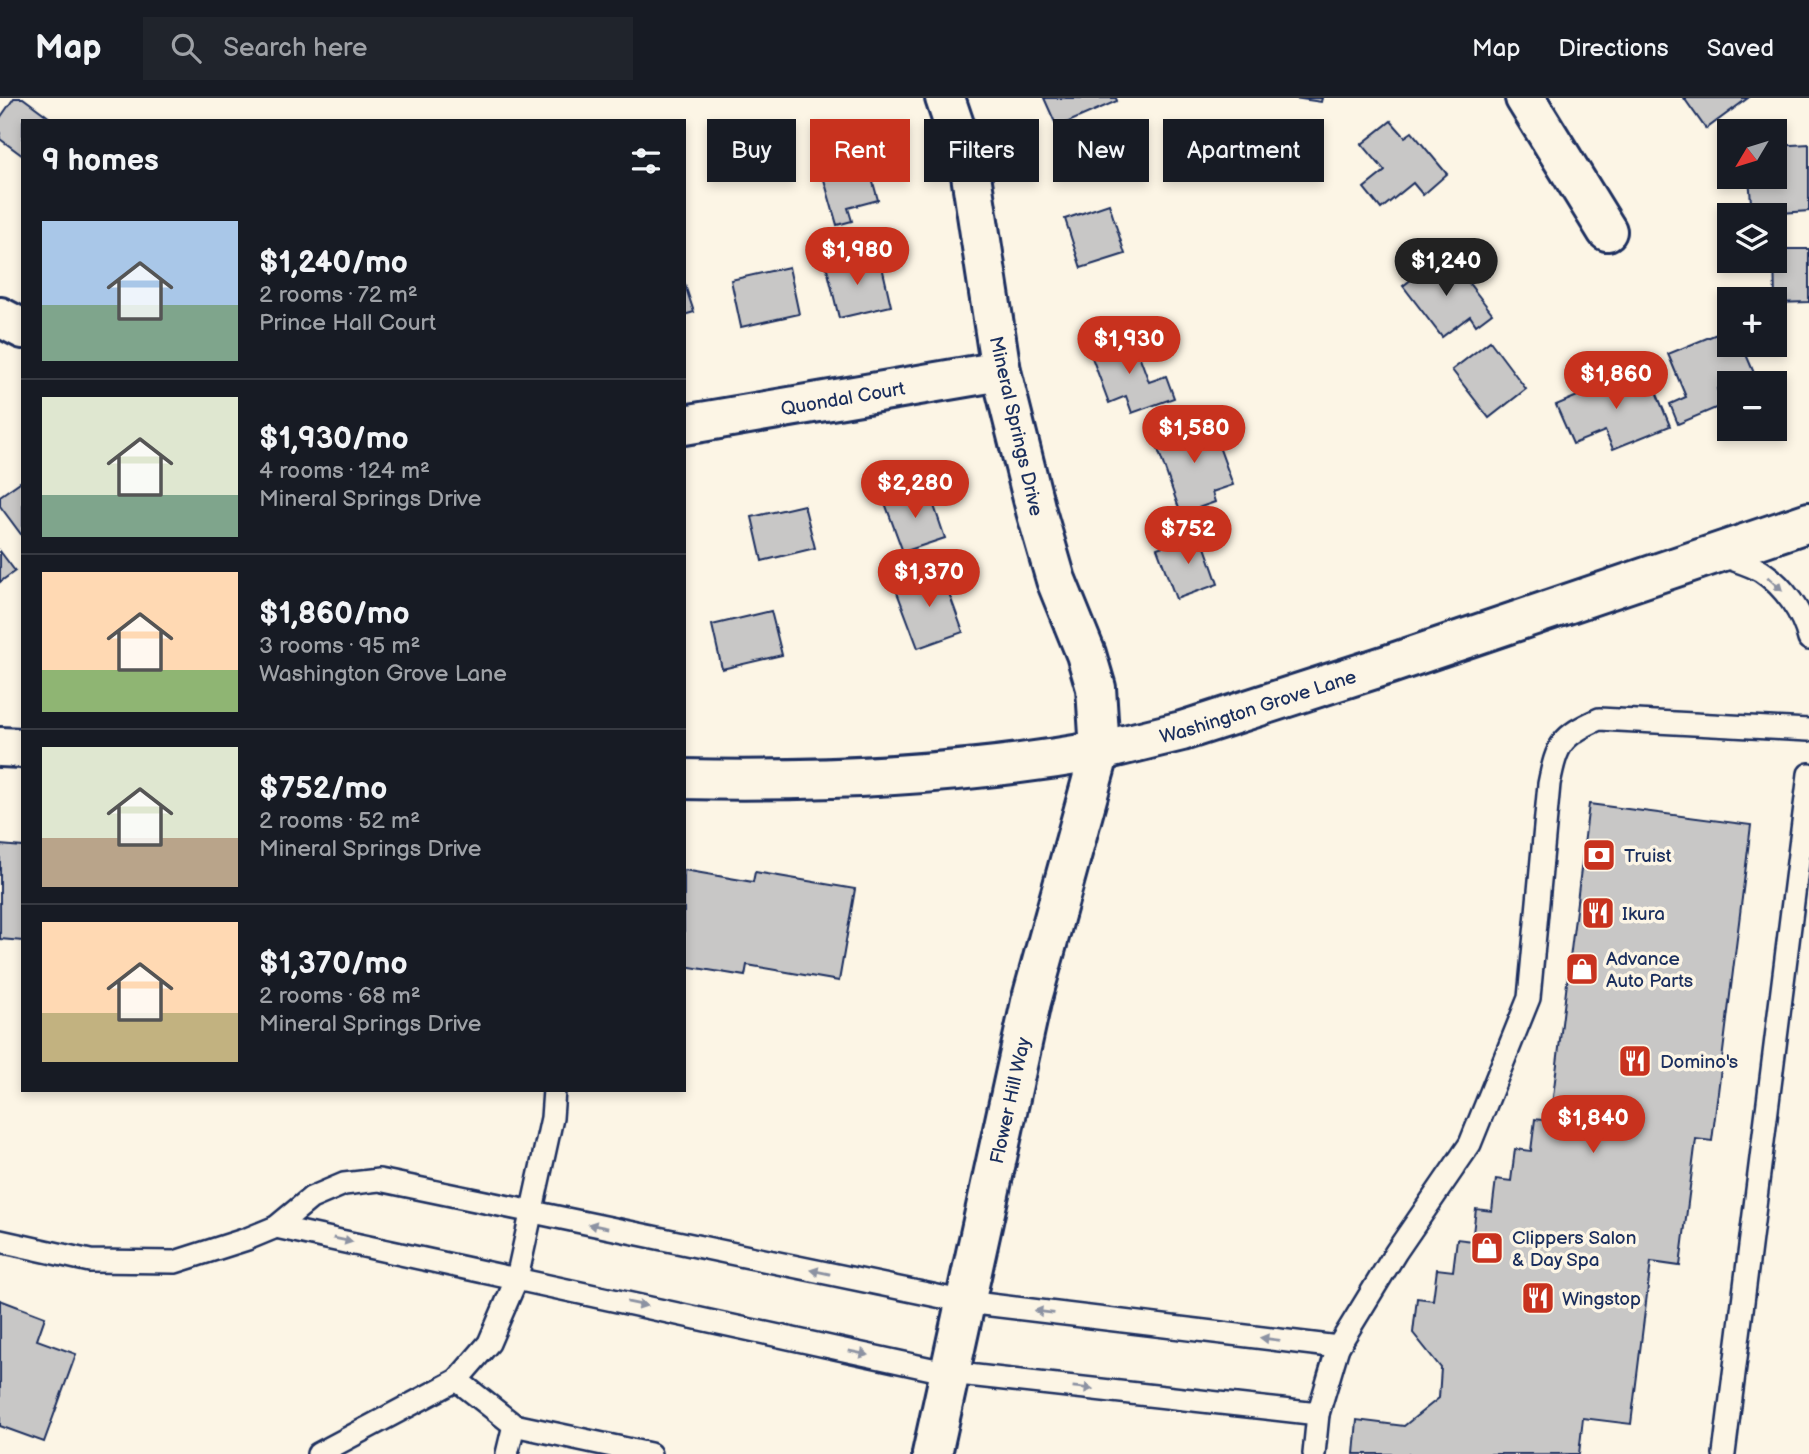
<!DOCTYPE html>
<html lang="en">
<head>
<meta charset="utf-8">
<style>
	body { margin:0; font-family:"Balsamiq Sans",sans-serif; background:#20242c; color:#f1f3f6; height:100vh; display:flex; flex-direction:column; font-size:26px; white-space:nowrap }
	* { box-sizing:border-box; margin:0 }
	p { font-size:23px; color:#9ea1a6 }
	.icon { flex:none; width:38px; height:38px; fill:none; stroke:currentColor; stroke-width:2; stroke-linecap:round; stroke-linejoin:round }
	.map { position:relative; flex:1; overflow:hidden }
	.sheet { position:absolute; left:21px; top:21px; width:665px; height:973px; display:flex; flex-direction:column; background:#171b24; border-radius:0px; box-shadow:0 4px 10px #0003 }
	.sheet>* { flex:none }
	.guide { position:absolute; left:707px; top:21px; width:665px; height:63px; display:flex; gap:14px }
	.needle { width:46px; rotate:232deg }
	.controls { position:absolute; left:1717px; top:21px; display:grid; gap:14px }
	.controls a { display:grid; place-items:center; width:70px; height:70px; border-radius:0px; background:#171b24; box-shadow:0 4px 10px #0003; font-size:35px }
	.price { position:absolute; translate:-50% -60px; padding:0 16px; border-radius:24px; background:#c8321e; color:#fff; font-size:23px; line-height:46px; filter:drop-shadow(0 2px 4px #0008) }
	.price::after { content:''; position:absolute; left:50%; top:42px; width:21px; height:16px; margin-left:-10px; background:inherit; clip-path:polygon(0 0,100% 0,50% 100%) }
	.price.on { background:#222; color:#fff }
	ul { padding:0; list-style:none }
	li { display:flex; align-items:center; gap:21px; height:175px; padding:0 21px }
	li+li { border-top:2px solid #363941 }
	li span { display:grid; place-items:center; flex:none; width:196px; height:140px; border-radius:0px; color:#555 }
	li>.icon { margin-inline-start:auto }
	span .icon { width:84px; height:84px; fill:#fffc; stroke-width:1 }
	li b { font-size:30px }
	h2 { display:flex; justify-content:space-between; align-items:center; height:84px; padding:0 21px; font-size:30px }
	.chip { padding:0 24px; border-radius:0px; background:#171b24; box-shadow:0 4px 10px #0003; font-size:24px; line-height:63px }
	.chip.on { background:#c8321e; color:#fff }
	header { display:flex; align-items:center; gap:42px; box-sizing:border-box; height:98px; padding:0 35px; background:#171b24; border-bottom:2px solid #363941 }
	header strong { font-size:33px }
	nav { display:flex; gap:38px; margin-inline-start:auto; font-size:24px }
	.search { width:490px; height:63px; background:#20242c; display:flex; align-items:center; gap:18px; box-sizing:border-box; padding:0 24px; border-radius:0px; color:#9ea1a6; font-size:26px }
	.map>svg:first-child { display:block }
</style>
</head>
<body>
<header>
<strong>Map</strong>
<div class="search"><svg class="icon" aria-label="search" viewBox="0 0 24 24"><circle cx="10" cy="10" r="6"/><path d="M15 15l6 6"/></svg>Search here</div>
<nav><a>Map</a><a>Directions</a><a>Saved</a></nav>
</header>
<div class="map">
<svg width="1809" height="1356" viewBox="0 0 1809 1356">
	<rect width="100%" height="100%" fill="#fcf5e5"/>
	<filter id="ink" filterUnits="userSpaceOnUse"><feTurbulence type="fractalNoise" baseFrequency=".0143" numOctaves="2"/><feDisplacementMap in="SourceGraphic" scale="14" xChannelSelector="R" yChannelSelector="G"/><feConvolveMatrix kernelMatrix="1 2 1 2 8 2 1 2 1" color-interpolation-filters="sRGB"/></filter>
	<g filter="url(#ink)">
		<g fill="#c8c7c6" stroke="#1b2f5e" stroke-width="2">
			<polygon points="14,0 23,0 54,23 23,23 23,58 0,41 0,20"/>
			<polygon points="1044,0 1116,0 1117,3 1057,29"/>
			<polygon points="1294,0 1322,0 1321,4"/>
			<polygon points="1684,0 1748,0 1706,31"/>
			<polygon points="1391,23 1405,39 1412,34 1447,76 1423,97 1413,85 1381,111 1364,90 1385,73 1362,46"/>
			<polygon points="860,38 878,102 848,110 852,123 837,127 815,50"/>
			<polygon points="1809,46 1809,113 1752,117 1749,79 1774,79 1774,48"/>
			<polygon points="1109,106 1125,156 1081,170 1065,121"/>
			<polygon points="1774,151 1809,151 1809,204 1775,205"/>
			<polygon points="847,157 850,171 881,164 891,208 839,220 825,162"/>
			<polygon points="1440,159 1458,184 1464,179 1492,215 1476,227 1470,218 1442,239 1403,188"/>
			<polygon points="789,169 799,216 741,229 731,182"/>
			<polygon points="684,184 694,214 684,217"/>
			<polygon points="1729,231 1729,247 1742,247 1754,275 1717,291 1723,307 1678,326 1670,306 1686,299 1668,256"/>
			<polygon points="1132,238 1149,284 1166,278 1174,300 1132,315 1126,298 1109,305 1090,254"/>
			<polygon points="1490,243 1526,291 1489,320 1452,272"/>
			<polygon points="1646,269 1670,328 1613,351 1605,333 1573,346 1556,307"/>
			<polygon points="1209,321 1233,387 1212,394 1215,404 1181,416 1154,340"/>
			<polygon points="23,382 23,439 0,408 0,398"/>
			<polygon points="928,390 945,440 903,454 885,405"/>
			<polygon points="804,407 815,450 762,463 752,419"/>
			<polygon points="1200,435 1218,486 1176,501 1157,450"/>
			<polygon points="0,453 15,473 0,484"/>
			<polygon points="941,473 963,534 918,550 895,489"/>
			<polygon points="771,513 782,557 722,571 712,527"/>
			<polygon points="1589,706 1751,727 1712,1043 1696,1041 1680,1168 1651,1164 1631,1326 1583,1320 1579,1356 1354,1356 1357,1322 1404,1328 1439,1300 1441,1270 1413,1235 1417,1200 1433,1202 1437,1171 1453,1173 1457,1141 1472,1143 1476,1111 1492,1113 1496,1081 1511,1083 1515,1051 1531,1053 1535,1021 1550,1023"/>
			<polygon points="0,747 23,749 23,843 0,841"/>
			<polygon points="684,772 753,784 755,774 855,791 839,883 747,867 745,878 684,868"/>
			<polygon points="0,1202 45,1219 37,1242 76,1256 44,1344 0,1328"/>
		</g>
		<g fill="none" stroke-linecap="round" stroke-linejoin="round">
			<defs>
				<g id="service">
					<path d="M1719 456C1732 462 1749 466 1761 473 1784 488 1803 515 1809 541"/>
					<polyline points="276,1129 950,1275 1318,1316"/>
					<polyline points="0,1143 90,1163 175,1164 247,1141 276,1129 311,1100 344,1086 379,1082 966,1204 1338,1249"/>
					<polyline points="457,1282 514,1327"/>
					<polyline points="318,1356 457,1282 489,1245 517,1180 552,1020 554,992"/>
					<polyline points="507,1356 514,1327 650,1356"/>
					<path d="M1314 1356 1318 1316 1338 1249 1396 1154 1470 1046 1529 900 1549 686C1557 646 1561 638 1599 621L1809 632"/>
					<polyline points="1724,1356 1809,676"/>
				</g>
				<g id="minor">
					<polyline points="1525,0 1607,133"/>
					<polyline points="0,219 23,231"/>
					<path id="s1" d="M684 327 1001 273"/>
					<polyline points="0,649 23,650"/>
					<path d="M684 681C823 684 963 677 1100 653L1096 590 1086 556 1056 482 1036 413 1001 273 971 77 945 0"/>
				</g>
				<g id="tertiary">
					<path id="s2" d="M932 1356 1031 904 1100 653 1182 633 1390 566 1809 424"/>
				</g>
			</defs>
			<use href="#service" stroke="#1b2f5e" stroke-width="26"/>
			<use href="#minor" stroke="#1b2f5e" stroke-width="44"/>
			<use href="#tertiary" stroke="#1b2f5e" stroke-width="44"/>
			<use href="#service" stroke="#fcf5e5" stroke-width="21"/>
			<use href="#minor" stroke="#fcf5e5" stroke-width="38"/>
			<use href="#tertiary" stroke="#fcf5e5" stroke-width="38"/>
		</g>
		<defs><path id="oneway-solid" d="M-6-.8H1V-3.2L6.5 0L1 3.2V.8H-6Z" transform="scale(1.75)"/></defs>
		<g fill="#8c92a2">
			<use href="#oneway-solid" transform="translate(1775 486) rotate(43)"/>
			<use href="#oneway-solid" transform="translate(598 1128) rotate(-168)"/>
			<use href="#oneway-solid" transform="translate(343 1142) rotate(12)"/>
			<use href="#oneway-solid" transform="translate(820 1174) rotate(-168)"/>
			<use href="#oneway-solid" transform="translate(637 1206) rotate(12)"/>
			<use href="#oneway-solid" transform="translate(1044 1214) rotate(-173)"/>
			<use href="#oneway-solid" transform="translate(1270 1241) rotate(-173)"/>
			<use href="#oneway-solid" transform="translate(859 1255) rotate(12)"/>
			<use href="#oneway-solid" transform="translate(1083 1290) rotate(6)"/>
		</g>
	</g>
	<defs>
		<symbol id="bank-square" viewBox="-11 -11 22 22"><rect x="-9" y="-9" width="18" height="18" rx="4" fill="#c8321e" stroke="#fcf5e5"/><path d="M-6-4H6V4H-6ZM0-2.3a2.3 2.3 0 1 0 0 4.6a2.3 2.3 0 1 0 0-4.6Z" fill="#fff"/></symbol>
		<symbol id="restaurant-square" viewBox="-11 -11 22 22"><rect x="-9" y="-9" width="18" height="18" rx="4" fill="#c8321e" stroke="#fcf5e5"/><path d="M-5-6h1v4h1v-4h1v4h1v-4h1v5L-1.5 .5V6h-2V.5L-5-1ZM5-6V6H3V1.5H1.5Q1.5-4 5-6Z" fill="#fff"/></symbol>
		<symbol id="shop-square" viewBox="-11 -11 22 22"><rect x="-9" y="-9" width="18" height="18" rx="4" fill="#c8321e" stroke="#fcf5e5"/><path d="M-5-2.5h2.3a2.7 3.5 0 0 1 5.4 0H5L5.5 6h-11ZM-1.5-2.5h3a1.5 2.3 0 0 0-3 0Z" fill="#fff"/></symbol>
	</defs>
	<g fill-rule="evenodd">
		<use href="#bank-square" x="1580" y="738" width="38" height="38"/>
		<use href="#restaurant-square" x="1579" y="796" width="38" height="38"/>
		<use href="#shop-square" x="1563" y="852" width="38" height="38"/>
		<use href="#restaurant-square" x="1616" y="944" width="38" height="38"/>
		<use href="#shop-square" x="1468" y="1131" width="38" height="38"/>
		<use href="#restaurant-square" x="1519" y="1181" width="38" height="38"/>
	</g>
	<g text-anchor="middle" stroke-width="7" stroke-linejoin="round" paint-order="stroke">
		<g font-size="19" fill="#1b2f5e" stroke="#fcf5e5">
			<text dy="7" stroke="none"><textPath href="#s1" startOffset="161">Quondal Court</textPath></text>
			<text transform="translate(1017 328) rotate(77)" y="7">Mineral Springs Drive</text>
			<text dy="7" stroke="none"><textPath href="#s2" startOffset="887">Washington Grove Lane</textPath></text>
			<text dy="7" stroke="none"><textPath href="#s2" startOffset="362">Flower Hill Way</textPath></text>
		</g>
		<g font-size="19" fill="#1b2f5e" stroke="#fcf5e5" text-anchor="start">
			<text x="1624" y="764">Truist</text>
			<text x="1622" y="822">Ikura</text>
			<text x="1606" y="867">Advance<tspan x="1606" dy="22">Auto Parts</tspan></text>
			<text x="1660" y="970">Domino's</text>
			<text x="1512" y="1146">Clippers Salon<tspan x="1512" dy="22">&amp; Day Spa</tspan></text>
			<text x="1562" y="1207">Wingstop</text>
		</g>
	</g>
</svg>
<div class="controls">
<a><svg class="needle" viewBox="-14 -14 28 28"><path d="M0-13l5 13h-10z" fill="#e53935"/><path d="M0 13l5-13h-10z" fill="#9ea1a6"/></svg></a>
<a><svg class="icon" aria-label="layers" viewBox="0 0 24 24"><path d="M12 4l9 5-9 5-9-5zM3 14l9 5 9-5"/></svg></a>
<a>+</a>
<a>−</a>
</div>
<b class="price" style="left:857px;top:189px">$1,980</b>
<b class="price on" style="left:1446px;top:200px">$1,240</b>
<b class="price" style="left:1129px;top:278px">$1,930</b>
<b class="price" style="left:1616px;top:313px">$1,860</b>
<b class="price" style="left:1194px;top:367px">$1,580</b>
<b class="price" style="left:915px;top:422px">$2,280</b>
<b class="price" style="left:1188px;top:468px">$752</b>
<b class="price" style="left:929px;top:511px">$1,370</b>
<b class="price" style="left:1593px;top:1057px">$1,840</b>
<div class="guide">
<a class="chip">Buy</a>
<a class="chip on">Rent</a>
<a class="chip">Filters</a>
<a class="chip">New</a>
<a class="chip">Apartment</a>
</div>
<section class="sheet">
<h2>9 homes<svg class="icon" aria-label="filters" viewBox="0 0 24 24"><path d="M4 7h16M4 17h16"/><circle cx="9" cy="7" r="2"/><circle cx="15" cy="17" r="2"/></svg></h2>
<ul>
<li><span style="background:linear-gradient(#a9c7e8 60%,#7fa58c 0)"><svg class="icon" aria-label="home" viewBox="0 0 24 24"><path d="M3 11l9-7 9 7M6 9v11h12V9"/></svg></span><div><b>$1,240/mo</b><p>2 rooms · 72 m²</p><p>Prince Hall Court</p></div></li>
<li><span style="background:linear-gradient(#dfe7d0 70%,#7fa58c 0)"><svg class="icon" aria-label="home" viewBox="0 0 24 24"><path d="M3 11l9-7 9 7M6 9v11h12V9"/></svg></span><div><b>$1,930/mo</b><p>4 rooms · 124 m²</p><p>Mineral Springs Drive</p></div></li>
<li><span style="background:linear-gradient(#ffd9b3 70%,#8fb573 0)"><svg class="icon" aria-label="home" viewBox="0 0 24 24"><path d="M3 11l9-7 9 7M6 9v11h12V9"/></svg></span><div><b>$1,860/mo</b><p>3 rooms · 95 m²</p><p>Washington Grove Lane</p></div></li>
<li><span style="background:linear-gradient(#dfe7d0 65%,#b9a48a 0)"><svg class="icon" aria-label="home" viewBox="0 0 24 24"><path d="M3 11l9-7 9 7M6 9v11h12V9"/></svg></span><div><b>$752/mo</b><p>2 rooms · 52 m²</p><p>Mineral Springs Drive</p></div></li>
<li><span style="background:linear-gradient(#ffd9b3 65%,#c2b280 0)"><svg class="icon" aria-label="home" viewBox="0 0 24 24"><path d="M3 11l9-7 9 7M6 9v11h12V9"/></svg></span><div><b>$1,370/mo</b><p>2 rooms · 68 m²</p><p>Mineral Springs Drive</p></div></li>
</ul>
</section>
</div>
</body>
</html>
